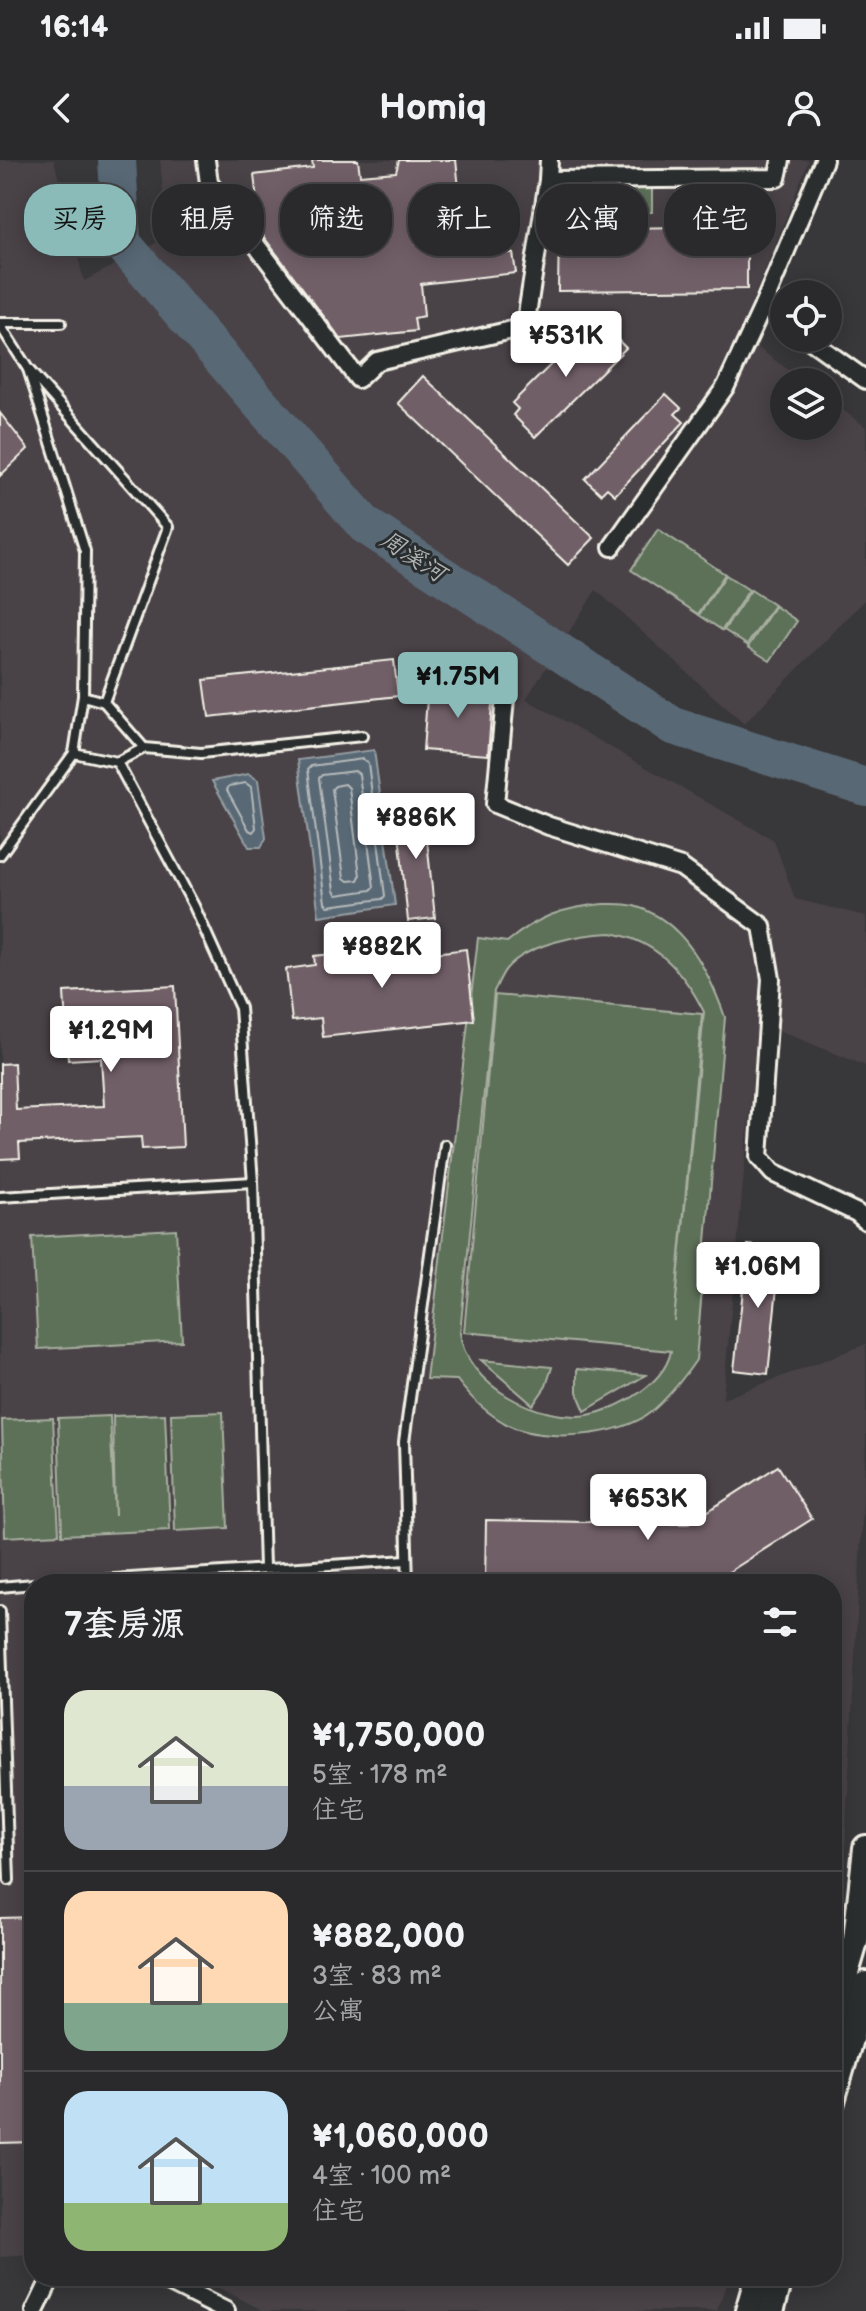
<!DOCTYPE html>
<html lang="zh">
<head>
<meta charset="utf-8">
<style>
	body { margin:0; font-family:"Balsamiq Sans","LXGW WenKai TC",sans-serif; background:#323133; color:#f1f3f6; height:100vh; display:flex; flex-direction:column; font-size:30px; white-space:nowrap }
	* { box-sizing:border-box; margin:0 }
	p { font-size:26px; color:#a5a6a9 }
	.icon { flex:none; width:44px; height:44px; fill:none; stroke:currentColor; stroke-width:2; stroke-linecap:round; stroke-linejoin:round }
	.map { position:relative; flex:1; overflow:hidden }
	.details { position:absolute; left:24px; top:1414px; width:818px; height:712px; display:flex; flex-direction:column; background:#2a292b; border-radius:32px; box-shadow:0 4px 20px #0003,0 0 0 2px #464547 }
	.details>* { flex:none }
	.top-card { position:absolute; left:24px; top:24px; width:818px; height:72px; display:flex; gap:16px }
	.buttons { position:absolute; left:770px; top:120px; display:grid; gap:16px }
	.buttons a { display:grid; place-items:center; width:72px; height:72px; border-radius:50%; background:#2a292b; box-shadow:0 4px 20px #0003,0 0 0 2px #464547; font-size:40px }
	.price { position:absolute; translate:-50% -68px; padding:0 18px; border-radius:8px; background:#fff; color:#222; font-size:26px; line-height:52px; filter:drop-shadow(0 2px 4px #0008) }
	.price::after { content:''; position:absolute; left:50%; top:48px; width:24px; height:18px; margin-left:-12px; background:inherit; clip-path:polygon(0 0,100% 0,50% 100%) }
	.price.active { background:#8bbbb9; color:#111 }
	ul { padding:0; list-style:none }
	li { display:flex; align-items:center; gap:24px; height:200px; padding:0 40px }
	li+li { border-top:2px solid #464547 }
	li span { display:grid; place-items:center; flex:none; width:224px; height:160px; border-radius:24px; color:#555 }
	li>.icon { margin-inline-start:auto }
	span .icon { width:96px; height:96px; fill:#fffc; stroke-width:1 }
	li b { font-size:34px }
	h2 { display:flex; justify-content:space-between; align-items:center; height:96px; padding:0 40px; font-size:34px }
	.chip { padding:0 28px; border-radius:32px; background:#2a292b; box-shadow:0 4px 20px #0003,0 0 0 2px #464547; font-size:28px; line-height:72px }
	.chip.active { background:#8bbbb9; color:#111 }
	.status { display:flex; justify-content:space-between; align-items:center; height:56px; padding:0 40px; background:#2a292b; direction:ltr }
	.status svg { height:22px; fill:currentColor }
	header { display:flex; justify-content:space-between; align-items:center; height:104px; padding:0 40px; background:#2a292b; font-size:36px; font-weight:700 }
	.map>svg:first-child { display:block }
</style>
</head>
<body>
<div class="status"><b>16:14</b><svg viewBox="0 0 49 12"><path d="M0 12V9h3v3zM5 12V6h3v6zM10 12V3h3v9zM15 12V0h3v12zM26 1h20v11H26zM47 4h2v5h-2z"/></svg></div>
<header><svg class="icon" aria-label="back" viewBox="0 0 24 24"><path d="M15 5l-7 7 7 7"/></svg>Homiq<svg class="icon" aria-label="person" viewBox="0 0 24 24"><circle cx="12" cy="8" r="4"/><path d="M4 21q1-7 8-7t8 7"/></svg></header>
<div class="map">
<svg width="866" height="2151" viewBox="0 0 866 2151">
	<rect width="100%" height="100%" fill="#383739"/>
	<filter id="ink" filterUnits="userSpaceOnUse"><feTurbulence type="fractalNoise" baseFrequency=".0125" numOctaves="2"/><feDisplacementMap in="SourceGraphic" scale="16" xChannelSelector="R" yChannelSelector="G"/><feConvolveMatrix kernelMatrix="1 2 1 2 8 2 1 2 1" color-interpolation-filters="sRGB"/></filter>
	<g filter="url(#ink)">
		<g fill="#494347">
			<polygon points="0,0 54,0 84,121 167,77 160,0 809,0 739,174 805,222 784,222 784,266 828,266 828,239 866,267 866,439 744,564 596,430 526,539 774,680 795,739 866,756 866,906 758,862 723,1239 866,1184 866,1284 844,1708 832,1757 832,1424 34,1424 34,2095 0,2097"/>
			<polygon points="196,2116 729,2116 717,2151 264,2151"/>
		</g>
		<g fill="#5d6f59" stroke="#a8b0a0" stroke-width="2" fill-rule="evenodd">
			<polygon points="652,24 652,52 593,53 593,25"/>
			<polygon points="658,369 725,414 698,454 631,410"/>
			<polygon points="726,415 749,430 722,470 699,455"/>
			<polygon points="751,430 774,445 747,485 724,470"/>
			<polygon points="775,446 797,461 770,501 748,487"/>
			<path d="M603 744C612 744 624 743 634 746 684 760 709 812 725 857L696 1200C683 1219 669 1237 651 1252 621 1277 543 1283 508 1265 488 1254 471 1239 457 1220L426 1219 478 778 507 782C539 756 561 748 603 744ZM611 773C657 781 684 812 704 852L674 1161 702 854 495 835 464 1172 671 1191C667 1211 649 1227 633 1237 618 1245 605 1252 588 1255 539 1262 466 1226 460 1173L494 831C498 824 501 815 506 809 527 784 580 774 611 773Z"/>
			<polygon points="176,1069 182,1181 38,1189 32,1077"/>
			<polygon points="481,1200 552,1207 546,1226 533,1245"/>
			<polygon points="577,1209 646,1215 585,1251 577,1232"/>
			<polygon points="223,1252 228,1368 175,1371 171,1254"/>
			<polygon points="165,1254 170,1370 62,1375 58,1258 110,1256 115,1356 113,1256"/>
			<polygon points="53,1258 59,1374 5,1377 2,1260"/>
		</g>
		<g fill="#586875" stroke="#969fa3" stroke-width="2">
			<polygon points="374,590 395,745 319,756 298,600"/>
			<polygon points="249,614 258,620 266,678 261,687 249,687 212,621"/>
		</g>
		<g fill="none" stroke-linecap="round" stroke-linejoin="round">
			<g stroke="#b6baba" stroke-width="2">
				<polygon points="363,599 368,603 385,736 382,739 328,746 325,743 308,609 311,606"/>
				<polygon points="355,611 359,614 374,727 371,730 337,735 334,731 319,618 322,615"/>
				<polygon points="246,623 251,627 256,668 253,672 249,670 227,630 229,626"/>
				<polygon points="345,624 349,628 360,716 358,720 348,721 344,718 332,629 335,626"/>
			</g>
			<polyline stroke="#586875" stroke-width="38" points="117,0 122,83 365,365 673,566 866,627"/>
		</g>
		<g fill="#715f67" stroke="#f4f1e8" stroke-width="2">
			<polygon points="312,0 358,0 360,15 396,12 399,0 456,0 460,38 412,43 416,84 506,73 509,93 513,93 516,113 421,124 424,156 414,158 416,171 341,179 251,60 259,59 254,15 313,8"/>
			<polygon points="747,66 747,129 558,131 559,69"/>
			<polygon points="592,164 601,174 606,168 626,188 535,277 513,255 518,249 512,243"/>
			<polygon points="423,216 594,378 568,405 398,243"/>
			<polygon points="666,234 681,248 675,254 684,262 615,335 607,328 601,334 585,319"/>
			<polygon points="0,253 28,289 0,316"/>
			<polygon points="394,500 398,536 209,557 204,520"/>
			<polygon points="428,526 493,531 488,595 423,590"/>
			<polygon points="423,641 435,758 408,761 396,644"/>
			<polygon points="418,785 419,795 466,789 474,860 323,877 321,858 292,861 286,809 315,805 314,796"/>
			<polygon points="175,826 183,987 142,989 141,977 19,983 20,998 0,999 0,904 14,903 16,950 104,946 101,898 68,900 64,832"/>
			<polygon points="748,1085 781,1089 768,1214 734,1210"/>
			<polygon points="778,1306 812,1359 713,1422 599,1424 599,1418 525,1417 525,1424 485,1424 486,1360 688,1364"/>
			<polygon points="34,1757 34,1982 0,1983 0,1758"/>
		</g>
		<g fill="none" stroke-linecap="round" stroke-linejoin="round">
			<defs>
				<g id="lane">
					<polyline points="0,163 61,163"/>
					<polyline points="0,165 28,209 168,367 104,542"/>
					<polyline points="28,209 85,391 83,536 74,593 117,602 144,588 104,542 83,536"/>
					<polyline points="144,588 201,593 362,576"/>
					<polyline points="117,602 194,746 240,848 253,1022"/>
					<polyline points="0,695 74,593"/>
					<polyline points="0,1037 253,1022 264,1408"/>
					<polyline points="38,1424 407,1400"/>
					<polyline points="408,1424 404,1282 445,985"/>
					<polyline points="0,1427 34,1424"/>
					<polyline points="0,1451 9,1720"/>
				</g>
				<g id="street">
					<polyline points="206,0 209,23 358,219 377,201 525,167 548,20 549,0"/>
					<polyline points="548,20 777,18 781,0"/>
					<polyline points="763,146 784,161"/>
					<polyline points="807,178 866,220"/>
					<polyline points="612,387 726,226 763,146 824,0"/>
					<polyline points="507,518 495,644 549,666 681,707 762,766 771,819 759,997 773,1013 857,1053 866,1061"/>
					<polyline points="156,2116 226,2151"/>
					<polyline points="35,2151 52,2116"/>
				</g>
				<g id="secondary">
					<polyline points="832,1861 856,1779 866,1688"/>
					<polyline points="832,1941 866,1824"/>
					<polyline points="748,2151 758,2116"/>
					<polyline points="771,2151 781,2116"/>
				</g>
			</defs>
			<use href="#lane" stroke="#f4f1e8" stroke-width="14"/>
			<use href="#street" stroke="#f4f1e8" stroke-width="22"/>
			<use href="#secondary" stroke="#f4f1e8" stroke-width="30"/>
			<use href="#lane" stroke="#2a2d2e" stroke-width="8"/>
			<use href="#street" stroke="#2a2d2e" stroke-width="16"/>
			<use href="#secondary" stroke="#2a2d2e" stroke-width="24"/>
		</g>
	</g>
	<g text-anchor="middle" stroke-width="6" stroke-linejoin="round" paint-order="stroke">
		<g font-size="24" font-style="italic" fill="#aeb3b4" stroke="#2a2d2e">
			<text transform="translate(413 396) rotate(33)" y="8">周溪河</text>
		</g>
	</g>
</svg>
<div class="buttons">
<a><svg class="icon" aria-label="locate" viewBox="0 0 24 24"><circle cx="12" cy="12" r="6"/><path d="M12 2v4M12 18v4M2 12h4M18 12h4"/></svg></a>
<a><svg class="icon" aria-label="layers" viewBox="0 0 24 24"><path d="M12 4l9 5-9 5-9-5zM3 14l9 5 9-5"/></svg></a>
</div>
<b class="price" style="left:566px;top:219px">¥531K</b>
<b class="price active" style="left:458px;top:560px">¥1.75M</b>
<b class="price" style="left:416px;top:701px">¥886K</b>
<b class="price" style="left:382px;top:830px">¥882K</b>
<b class="price" style="left:111px;top:914px">¥1.29M</b>
<b class="price" style="left:758px;top:1150px">¥1.06M</b>
<b class="price" style="left:648px;top:1382px">¥653K</b>
<div class="top-card">
<a class="chip active">买房</a>
<a class="chip">租房</a>
<a class="chip">筛选</a>
<a class="chip">新上</a>
<a class="chip">公寓</a>
<a class="chip">住宅</a>
</div>
<section class="details">
<h2>7套房源<svg class="icon" aria-label="filters" viewBox="0 0 24 24"><path d="M4 7h16M4 17h16"/><circle cx="9" cy="7" r="2"/><circle cx="15" cy="17" r="2"/></svg></h2>
<ul>
<li><span style="background:linear-gradient(#dfe7d0 60%,#9aa5b1 0)"><svg class="icon" aria-label="home" viewBox="0 0 24 24"><path d="M3 11l9-7 9 7M6 9v11h12V9"/></svg></span><div><b>¥1,750,000</b><p>5室 · 178 m²</p><p>住宅</p></div></li>
<li><span style="background:linear-gradient(#ffd9b3 70%,#7fa58c 0)"><svg class="icon" aria-label="home" viewBox="0 0 24 24"><path d="M3 11l9-7 9 7M6 9v11h12V9"/></svg></span><div><b>¥882,000</b><p>3室 · 83 m²</p><p>公寓</p></div></li>
<li><span style="background:linear-gradient(#bfe0f5 70%,#8fb573 0)"><svg class="icon" aria-label="home" viewBox="0 0 24 24"><path d="M3 11l9-7 9 7M6 9v11h12V9"/></svg></span><div><b>¥1,060,000</b><p>4室 · 100 m²</p><p>住宅</p></div></li>
</ul>
</section>
</div>
</body>
</html>
